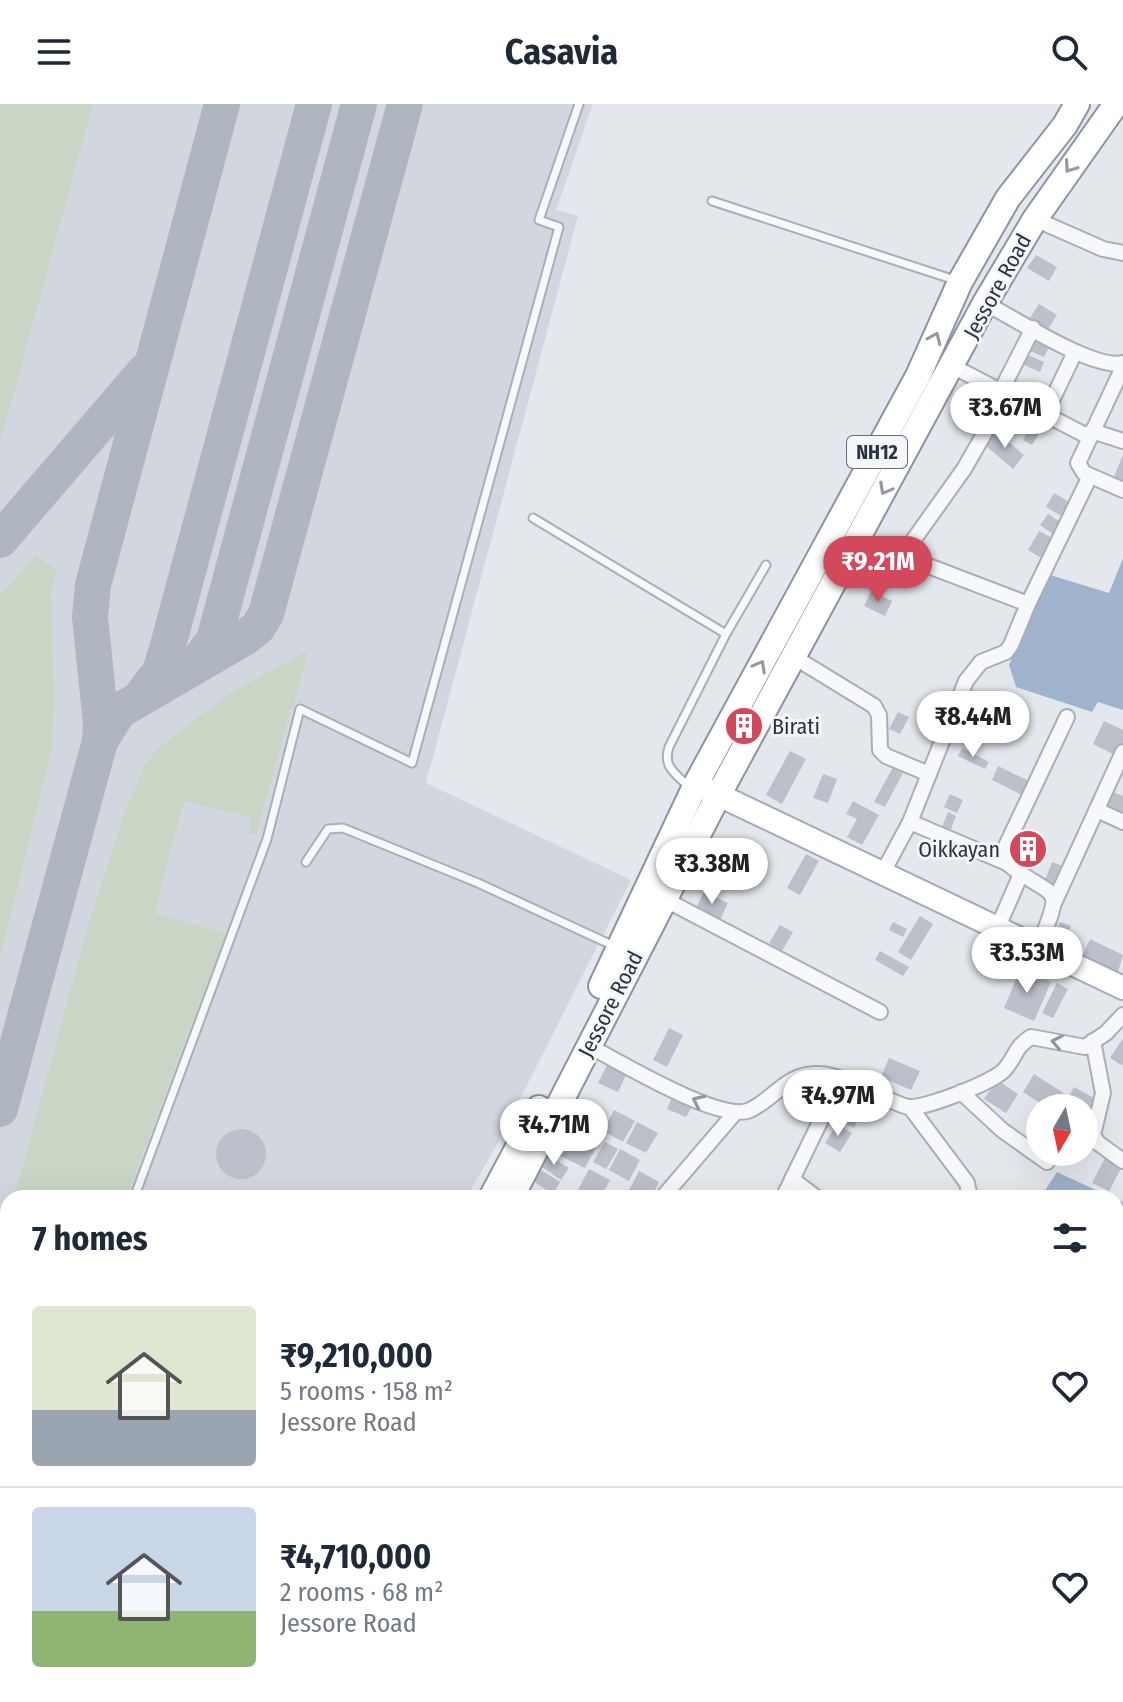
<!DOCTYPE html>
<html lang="en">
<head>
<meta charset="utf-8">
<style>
	body { margin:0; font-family:"Fira Sans Condensed",sans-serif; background:#f2f2f3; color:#1f2937; height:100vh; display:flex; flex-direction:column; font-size:30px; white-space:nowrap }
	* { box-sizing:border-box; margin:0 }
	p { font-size:26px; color:#747a83 }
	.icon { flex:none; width:44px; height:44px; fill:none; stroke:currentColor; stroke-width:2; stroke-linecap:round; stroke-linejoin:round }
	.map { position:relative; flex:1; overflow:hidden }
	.drawer { position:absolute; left:0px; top:1086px; width:1124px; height:512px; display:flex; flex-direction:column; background:#fff; border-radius:24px 24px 0 0; box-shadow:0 8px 32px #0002 }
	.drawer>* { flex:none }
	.needle { width:52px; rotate:189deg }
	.tools { position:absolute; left:1026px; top:990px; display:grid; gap:16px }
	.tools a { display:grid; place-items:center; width:72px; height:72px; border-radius:50%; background:#fff; box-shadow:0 8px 32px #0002; font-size:40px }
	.price { position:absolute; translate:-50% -68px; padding:0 18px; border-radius:28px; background:#fff; color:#222; font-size:26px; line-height:52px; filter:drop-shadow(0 2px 4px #0008) }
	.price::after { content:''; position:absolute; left:50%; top:48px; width:24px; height:18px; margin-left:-12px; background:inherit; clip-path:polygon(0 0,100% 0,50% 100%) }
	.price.active { background:#d1495b; color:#fff }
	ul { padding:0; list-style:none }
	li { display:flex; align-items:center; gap:24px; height:200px; padding:0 32px }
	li+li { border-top:2px solid #e0e1e3 }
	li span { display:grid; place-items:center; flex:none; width:224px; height:160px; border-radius:8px; color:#555 }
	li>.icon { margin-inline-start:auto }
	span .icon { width:96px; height:96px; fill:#fffc; stroke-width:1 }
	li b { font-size:34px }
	h2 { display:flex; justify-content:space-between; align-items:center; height:96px; padding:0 32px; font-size:34px }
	header { display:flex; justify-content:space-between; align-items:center; height:104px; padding:0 32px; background:#fff; font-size:36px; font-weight:700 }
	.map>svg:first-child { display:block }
</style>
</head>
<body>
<header><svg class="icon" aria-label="menu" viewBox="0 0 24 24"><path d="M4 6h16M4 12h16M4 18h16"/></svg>Casavia<svg class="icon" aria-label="search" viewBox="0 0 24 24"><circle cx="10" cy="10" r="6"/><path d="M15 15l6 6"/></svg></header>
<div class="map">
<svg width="1123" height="1598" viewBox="0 0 1123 1598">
	<rect width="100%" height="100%" fill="#e4e7ec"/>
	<polygon fill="#d2d6de" points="0,0 593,0 556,106 578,112 426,679 631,776 495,1044 466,1094 8,1094 8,1519 0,1533"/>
	<g fill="#c9d6c5">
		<polygon points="0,0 93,0 0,339"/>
		<polygon points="36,451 56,466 51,491 54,595 52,645 0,855 0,492"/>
		<polygon points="308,546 293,604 286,608 289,612 256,731 248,729 251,713 184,697 154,810 226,829 126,1094 14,1094 88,821 126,705 145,661 157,645 226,592"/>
		<polygon points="0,1172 8,1175 8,1484 0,1497"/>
	</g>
	<g fill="#9fb4cc">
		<polygon points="1123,454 1123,606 1098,598 1092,608 1016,583 1009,561 1047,470 1109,489"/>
		<polygon points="1057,1068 1113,1094 1040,1094"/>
		<polygon points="1116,1095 1123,1098 1123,1181 1116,1177"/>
		<polygon points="437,1590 576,1590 573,1598 444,1598"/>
		<polygon points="600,1590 670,1590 665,1598 598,1598"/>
	</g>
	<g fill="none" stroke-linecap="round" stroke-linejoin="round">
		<g stroke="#b0b6c1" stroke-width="36">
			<polyline points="0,436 145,267"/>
			<polyline points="195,561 214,536 359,0"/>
			<polyline points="142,591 160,568 167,545 314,0"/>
			<polyline points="100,637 119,607 246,533 258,523 266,510 405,0"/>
			<polyline points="0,1005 100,637 101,620 90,513 93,481 222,0"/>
		</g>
	</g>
	<g fill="#bbc0ca">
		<polygon points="1036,151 1057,163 1049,177 1027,164"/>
		<polygon points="1039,200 1057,211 1048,225 1030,214"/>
		<polygon points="1036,232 1051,239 1044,253 1030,247"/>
		<polygon points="1028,251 1044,258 1040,268 1024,261"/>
		<polygon points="1032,320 1042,325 1032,341 1023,336"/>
		<polygon points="997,328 1024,351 1013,365 985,341"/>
		<polygon points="1123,351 1123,378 1113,375"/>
		<polygon points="1054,389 1071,399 1063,413 1046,403"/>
		<polygon points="1048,410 1065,421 1057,433 1040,421"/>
		<polygon points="1039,427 1058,437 1046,457 1028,446"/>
		<polygon points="871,487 892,497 885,512 864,502"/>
		<polygon points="898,608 909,613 900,630 889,625"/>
		<polygon points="1104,617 1123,626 1123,639 1117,652 1093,640"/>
		<polygon points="962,644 989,658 985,665 958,652"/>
		<polygon points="790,647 806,655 782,700 766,691"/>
		<polygon points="998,662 1031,678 1024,692 992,676"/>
		<polygon points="893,663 903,669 885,703 874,698"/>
		<polygon points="823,670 837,675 828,699 813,694"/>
		<polygon points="1113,688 1123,692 1123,709 1106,701"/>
		<polygon points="950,690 963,696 957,709 944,703"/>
		<polygon points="853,697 879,711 862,741 847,733 857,715 846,710"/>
		<polygon points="948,708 956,712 949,730 941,726"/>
		<polygon points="1023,725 1046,735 1032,765 1010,755"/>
		<polygon points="806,750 819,757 800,791 787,784"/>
		<polygon points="1052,758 1068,764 1060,783 1045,776"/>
		<polygon points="704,788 728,799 720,816 696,804"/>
		<polygon points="920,812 933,820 911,856 898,848"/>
		<polygon points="893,818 907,825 903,833 889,826"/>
		<polygon points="1060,818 1071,822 1064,840 1052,836"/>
		<polygon points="780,821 793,828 782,847 769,839"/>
		<polygon points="1090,835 1123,851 1118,868 1083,851"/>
		<polygon points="880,847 909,863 903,872 875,856"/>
		<polygon points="1021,864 1051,878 1034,917 1004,904"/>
		<polygon points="1057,879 1068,885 1053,914 1042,909"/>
		<polygon points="669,924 683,931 667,963 653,956"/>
		<polygon points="1123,934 1123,962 1110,954"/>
		<polygon points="889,954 920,967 911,986 881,973"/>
		<polygon points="609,957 628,967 618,988 598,979"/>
		<polygon points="1034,970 1065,990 1056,1004 1048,1004 1023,988"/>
		<polygon points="997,976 1018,990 1006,1009 984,995"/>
		<polygon points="1074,983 1099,997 1084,1024 1084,1004 1062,1004"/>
		<polygon points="674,989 694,1000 686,1013 667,1005"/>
		<polygon points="845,1003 860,1011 854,1024 838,1016"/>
		<polygon points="614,1006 635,1017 623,1038 603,1027"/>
		<polygon points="1040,1008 1040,1039 1026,1030"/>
		<polygon points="637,1018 658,1029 646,1049 626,1039"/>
		<polygon points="837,1020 852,1029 840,1048 825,1039"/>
		<polygon points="554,1022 596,1043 585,1064 542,1043"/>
		<circle cx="241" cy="1050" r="25"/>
		<polygon points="605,1038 618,1045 606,1065 593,1058"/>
		<polygon points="620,1045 640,1056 629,1077 609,1066"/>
		<polygon points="546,1050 569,1064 561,1076 539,1061"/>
		<polygon points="1106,1052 1123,1061 1109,1087 1092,1079"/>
		<polygon points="538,1064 560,1078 553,1090 531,1076"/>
		<polygon points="589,1065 610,1076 600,1094 594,1094 578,1086"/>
		<polygon points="639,1067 659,1078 651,1094 638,1094 628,1088"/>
		<polygon points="893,1087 906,1094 889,1094"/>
		<polygon points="1116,1218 1123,1222 1123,1263 1116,1260"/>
		<polygon points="190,1590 226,1590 240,1598 185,1598"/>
	</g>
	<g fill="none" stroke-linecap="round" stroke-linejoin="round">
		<defs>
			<g id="service">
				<polyline points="712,97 958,177"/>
				<polyline points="533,414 726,530"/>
				<path d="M693 680H686C673 668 663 661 669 643L726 530 766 461"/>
				<polyline points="306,758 328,725 343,724 478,779 614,842"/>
				<polyline points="134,1094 267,735 300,605 412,659 559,123 539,116 579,0"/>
				<polyline points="1116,1208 1123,1212"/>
				<polyline points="1116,1268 1123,1272"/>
				<polyline points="0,1519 8,1505"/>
			</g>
			<g id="minor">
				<polyline points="1035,115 1103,145 1123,149"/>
				<path d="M985 199C1014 214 1093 266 1123 259"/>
				<polyline points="952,262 1089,333"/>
				<polyline points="1123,263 1078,359 1084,369 1123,386"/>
				<polyline points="1001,287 1033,224"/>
				<polyline points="1045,311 1075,248"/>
				<polyline points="1092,327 1123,337"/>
				<polyline points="858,435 1028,500"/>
				<polyline points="902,452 964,365 1007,290"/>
				<polyline points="794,553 874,602 879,611 880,646 886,652 929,670"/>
				<polyline points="1097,706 1123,718"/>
				<polyline points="910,718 1007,759"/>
				<polyline points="882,770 910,718 966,577 981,558 1006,548 1011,541 1028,500 1090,372"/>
				<polyline points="664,795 880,908"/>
				<polyline points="1054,799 1123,648"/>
				<polyline points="997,825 1021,770"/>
				<path d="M1038 843C1067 775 1054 798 1007 759L1005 744 1067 613"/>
				<polyline points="1093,937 1103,989 1093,1031 1098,1039 1123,1057"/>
				<path d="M589 942C618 957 722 1020 750 1006 774 995 788 968 819 970 844 971 868 989 892 997 897 999 904 1003 910 1003 926 1004 995 978 1005 965 1017 951 1014 944 1031 933L1085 943 1106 929 1123 911"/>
				<polyline points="961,988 1002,1026 1047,1058"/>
				<polyline points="910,1003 967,1079 970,1094"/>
				<polyline points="792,1075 817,1094"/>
				<polyline points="662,1094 734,1010"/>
				<polyline points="783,1094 835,987 845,978"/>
				<polyline points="1116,1326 1123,1331"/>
				<polyline points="1116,1438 1123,1427"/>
				<polyline points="987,1590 1004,1598"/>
				<polyline points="392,1598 399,1590"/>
				<polyline points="789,1598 794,1590"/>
			</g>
			<polyline id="primary" points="702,683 1123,884"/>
			<g id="trunk">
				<polyline points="601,882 696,680 918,272 960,178 1008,94 1065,21 1077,0"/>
				<polyline points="491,1094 539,1004"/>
				<polyline points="511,1094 719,690 985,199 1035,115 1116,0"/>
				<polyline points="99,1598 105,1590"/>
				<polyline points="123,1598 128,1590"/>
			</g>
		</defs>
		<use href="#service" stroke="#a9aeb7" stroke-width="11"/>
		<use href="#minor" stroke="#a9aeb7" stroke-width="18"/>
		<use href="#primary" stroke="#a3abb8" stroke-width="26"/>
		<use href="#trunk" stroke="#8b94a3" stroke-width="28"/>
		<use href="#service" stroke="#f7f8fa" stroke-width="7"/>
		<use href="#minor" stroke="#f7f8fa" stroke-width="14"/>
		<use href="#primary" stroke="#fff" stroke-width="22"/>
		<use href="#trunk" stroke="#fff" stroke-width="24"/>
	</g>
	<defs><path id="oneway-chevron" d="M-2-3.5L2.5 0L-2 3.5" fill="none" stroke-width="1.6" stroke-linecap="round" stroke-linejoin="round" transform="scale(2)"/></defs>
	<g stroke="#959aa2">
		<use href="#oneway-chevron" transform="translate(1070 63) rotate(125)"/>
		<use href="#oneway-chevron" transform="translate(935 234) rotate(-66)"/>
		<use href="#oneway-chevron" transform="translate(885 385) rotate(119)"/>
		<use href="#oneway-chevron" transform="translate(760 562) rotate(-61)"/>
	</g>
	<g stroke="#9196a0">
		<use href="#oneway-chevron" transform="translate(1057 938) rotate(-169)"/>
		<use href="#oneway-chevron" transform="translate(698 997) rotate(-155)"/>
	</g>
	<defs>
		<symbol id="building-disc" viewBox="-11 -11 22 22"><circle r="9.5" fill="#d1495b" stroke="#f4f6f9"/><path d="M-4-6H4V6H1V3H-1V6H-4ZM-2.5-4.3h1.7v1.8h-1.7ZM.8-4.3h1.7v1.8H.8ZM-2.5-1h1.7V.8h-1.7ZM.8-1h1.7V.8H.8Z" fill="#fff"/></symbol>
	</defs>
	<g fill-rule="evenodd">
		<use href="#building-disc" x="722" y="600" width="44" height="44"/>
		<use href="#building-disc" x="1006" y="723" width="44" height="44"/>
	</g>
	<g text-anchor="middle" stroke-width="6" stroke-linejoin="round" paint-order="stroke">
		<rect fill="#f4f6f9" stroke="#676e7b" stroke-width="2" x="847" y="332" width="60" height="32" rx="6"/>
		<g font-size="20" font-weight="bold" fill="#2b3445">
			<text x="877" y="355">NH12</text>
		</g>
		<g font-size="22" fill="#2b3445" stroke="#f4f6f9">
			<text transform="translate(997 182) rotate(-61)" y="8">Jessore Road</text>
			<text transform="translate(610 900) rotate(-63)" y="8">Jessore Road</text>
		</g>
		<g font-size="22" fill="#2b3445" stroke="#f4f6f9" text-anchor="start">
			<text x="772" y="630">Birati</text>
			<text x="1000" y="753" text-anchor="end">Oikkayan</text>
		</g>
	</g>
</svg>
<div class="tools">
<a><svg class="needle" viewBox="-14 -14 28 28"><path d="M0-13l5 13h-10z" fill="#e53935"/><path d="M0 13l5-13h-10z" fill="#747a83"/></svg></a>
</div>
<b class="price" style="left:1005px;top:346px">₹3.67M</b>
<b class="price active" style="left:878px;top:500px">₹9.21M</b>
<b class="price" style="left:973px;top:655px">₹8.44M</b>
<b class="price" style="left:712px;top:802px">₹3.38M</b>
<b class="price" style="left:1027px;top:891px">₹3.53M</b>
<b class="price" style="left:838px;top:1034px">₹4.97M</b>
<b class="price" style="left:554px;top:1063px">₹4.71M</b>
<section class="drawer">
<h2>7 homes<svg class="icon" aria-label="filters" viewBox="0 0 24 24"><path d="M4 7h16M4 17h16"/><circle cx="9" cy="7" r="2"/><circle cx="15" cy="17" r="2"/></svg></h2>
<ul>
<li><span style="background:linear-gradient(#dfe7d0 65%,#9aa5b1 0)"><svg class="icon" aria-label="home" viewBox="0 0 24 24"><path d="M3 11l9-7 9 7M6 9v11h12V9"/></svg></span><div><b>₹9,210,000</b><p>5 rooms · 158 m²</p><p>Jessore Road</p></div><svg class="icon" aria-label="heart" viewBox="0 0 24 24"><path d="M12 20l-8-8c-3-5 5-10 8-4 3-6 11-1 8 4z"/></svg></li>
<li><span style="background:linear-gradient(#c9d6e8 65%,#8fb573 0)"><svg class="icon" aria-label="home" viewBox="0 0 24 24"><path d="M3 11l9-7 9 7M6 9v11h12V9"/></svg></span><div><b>₹4,710,000</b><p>2 rooms · 68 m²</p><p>Jessore Road</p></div><svg class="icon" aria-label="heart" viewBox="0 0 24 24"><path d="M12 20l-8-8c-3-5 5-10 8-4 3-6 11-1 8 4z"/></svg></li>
</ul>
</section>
</div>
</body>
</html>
